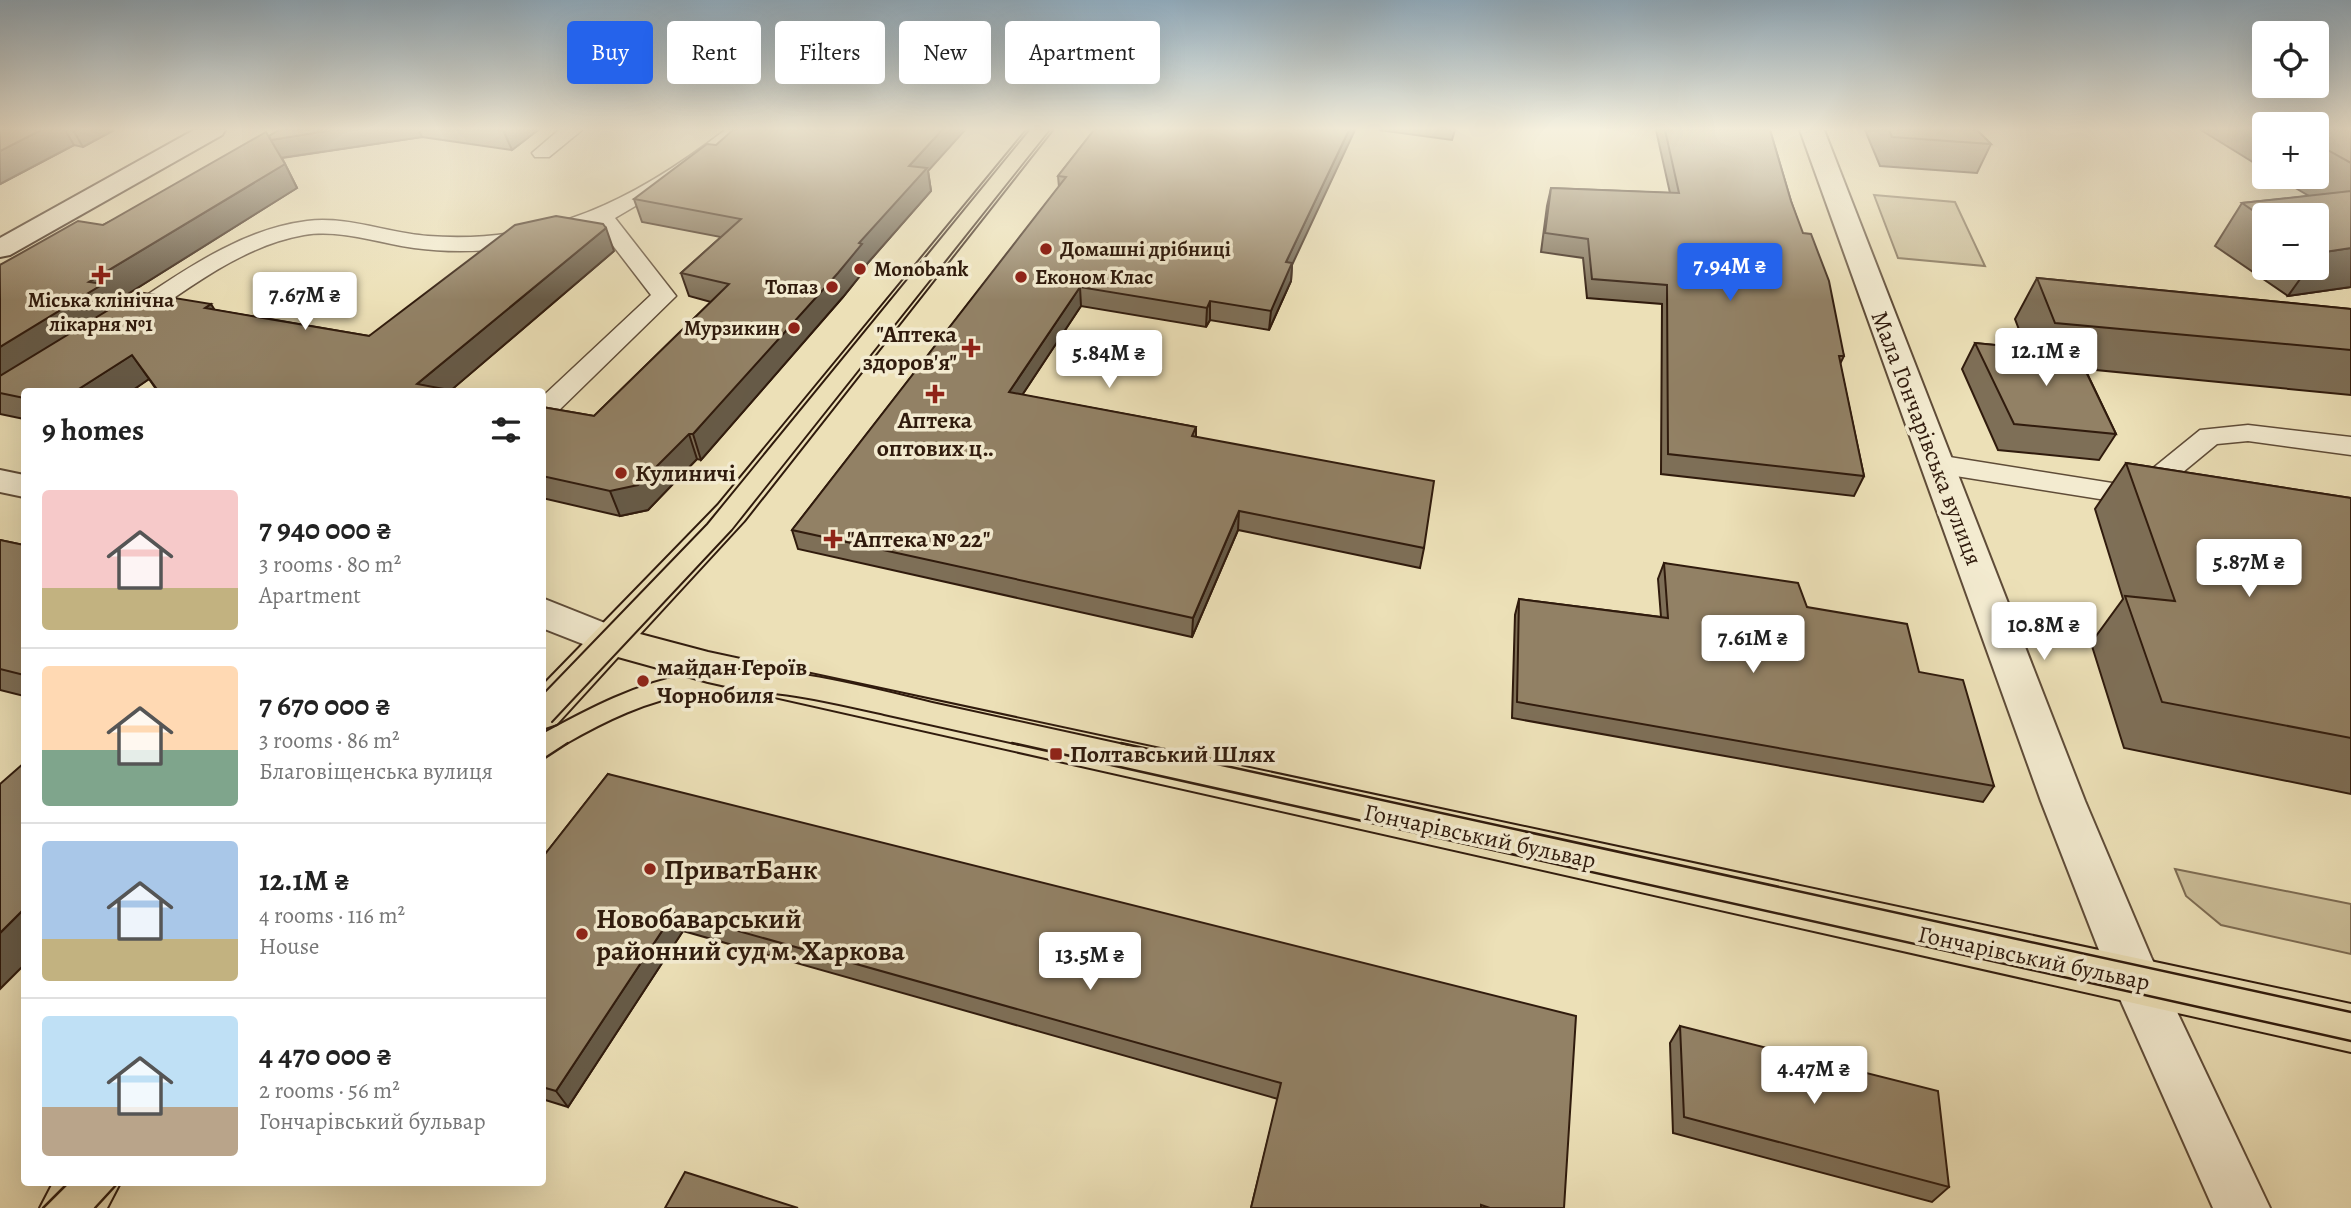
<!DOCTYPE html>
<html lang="en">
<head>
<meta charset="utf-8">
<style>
	body { margin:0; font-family:Alegreya,serif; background:#f6f6f6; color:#222; height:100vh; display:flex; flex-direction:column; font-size:26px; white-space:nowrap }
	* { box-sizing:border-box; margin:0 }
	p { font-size:23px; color:#767676 }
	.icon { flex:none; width:38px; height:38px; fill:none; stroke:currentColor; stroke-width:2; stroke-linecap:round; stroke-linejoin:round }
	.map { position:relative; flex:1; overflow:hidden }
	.panel { position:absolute; left:21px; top:388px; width:525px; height:798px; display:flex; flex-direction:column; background:#fff; border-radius:7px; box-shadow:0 7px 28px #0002 }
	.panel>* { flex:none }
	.guide { position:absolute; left:567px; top:21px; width:665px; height:63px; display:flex; gap:14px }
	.controls { position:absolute; left:2252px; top:21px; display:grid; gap:14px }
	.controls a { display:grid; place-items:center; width:77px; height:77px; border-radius:7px; background:#fff; box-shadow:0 7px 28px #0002; font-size:35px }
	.price { position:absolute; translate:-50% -60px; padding:0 16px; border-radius:7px; background:#fff; color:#222; font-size:23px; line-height:46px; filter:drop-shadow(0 2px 4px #0008) }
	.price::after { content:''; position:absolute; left:50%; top:42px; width:21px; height:16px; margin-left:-10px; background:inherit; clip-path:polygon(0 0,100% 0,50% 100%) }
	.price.active { background:#2563eb; color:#fff }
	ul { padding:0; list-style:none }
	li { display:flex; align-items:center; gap:21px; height:175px; padding:0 21px }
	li+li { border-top:2px solid #e0e0e0 }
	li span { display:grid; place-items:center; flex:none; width:196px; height:140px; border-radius:7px; color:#555 }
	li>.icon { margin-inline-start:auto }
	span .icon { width:84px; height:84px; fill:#fffc; stroke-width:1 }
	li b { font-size:30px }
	h2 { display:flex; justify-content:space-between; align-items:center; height:84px; padding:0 21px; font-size:30px }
	.pill { padding:0 24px; border-radius:7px; background:#fff; box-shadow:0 7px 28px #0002; font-size:24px; line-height:63px }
	.pill.active { background:#2563eb; color:#fff }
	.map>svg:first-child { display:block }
</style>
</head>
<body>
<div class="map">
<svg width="2351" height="1208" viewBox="0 0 2351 1208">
	<rect width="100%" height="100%" fill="#ece0b7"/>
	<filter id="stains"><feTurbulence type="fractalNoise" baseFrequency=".00286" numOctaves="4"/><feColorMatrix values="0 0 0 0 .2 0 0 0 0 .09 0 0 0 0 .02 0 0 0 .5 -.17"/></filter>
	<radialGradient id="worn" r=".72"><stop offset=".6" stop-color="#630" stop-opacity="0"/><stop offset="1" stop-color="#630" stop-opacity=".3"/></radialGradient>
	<g fill="#ccbf9a" stroke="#7e6d54" stroke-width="2">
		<polygon points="1874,195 1955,202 1985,266 1898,258"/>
		<polygon points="2175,869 2351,904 2351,954 2221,925 2186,896"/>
	</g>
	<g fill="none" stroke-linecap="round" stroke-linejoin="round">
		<defs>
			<g id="lane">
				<polygon points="559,130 582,130 549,157 535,157 532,153"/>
				<path d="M725 130H748L698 169 615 218 676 296 551 418 542 420V397L651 295 598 226C544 248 472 256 414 248 378 243 341 229 304 235 241 246 187 290 136 324L127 326 118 324 115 319 118 314C177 276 236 230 307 221 348 216 387 233 428 236 545 245 635 200 725 130Z"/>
				<polygon points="2248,425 2351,437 2351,455 2248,441 2217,444 2160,491 2164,498 2160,505 2150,507 1937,473 1927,470 1923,464 1927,458 1937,455 2131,486 2200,430"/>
			</g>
			<g id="street">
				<polygon points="1800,130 1824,130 2085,801 2151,957 2270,1208 2213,1208 2104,963 2041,801"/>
				<polygon points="0,470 24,475 24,497 0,492"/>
				<polygon points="542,598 625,631 631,641 625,651 611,655 542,628"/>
			</g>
			<polygon id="secondary" points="194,130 225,130 222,135 10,255 0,257 0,238"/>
			<g id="primary">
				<polygon points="1027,130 1052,130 744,521 640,634 708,652 2351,1004 2351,1052 708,682 618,657 557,724 542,729 542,686 718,505"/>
				<polygon points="53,1183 120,1183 107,1208 40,1208"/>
			</g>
		</defs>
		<use href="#lane" stroke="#5f4c38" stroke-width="3"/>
		<use href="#street" stroke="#5f4c38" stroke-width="4"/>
		<use href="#secondary" stroke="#301b0d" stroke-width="4"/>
		<use href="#primary" stroke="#301b0d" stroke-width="4"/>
		<use href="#lane" fill="#f3ebd0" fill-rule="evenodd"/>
		<use href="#street" fill="#f3ebd0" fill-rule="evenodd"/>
		<use href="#secondary" fill="#f3ebd0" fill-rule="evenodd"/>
		<use href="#primary" fill="#ece0b7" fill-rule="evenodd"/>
		<g stroke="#301b0d" stroke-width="2">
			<polyline points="542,695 707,524 1029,130"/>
			<polyline points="552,722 732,530 1050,130"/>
			<path d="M542 733C588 708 637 682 690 673 773 659 856 684 937 703 1001 717 1065 731 1129 745"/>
			<path d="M565 745C605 722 648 701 694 694 757 685 823 701 884 715 929 725 974 735 1019 745"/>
		</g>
		<g stroke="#301b0d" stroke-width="2.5">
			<polyline points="1012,743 2351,1041"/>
			<polyline points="1121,743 2351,1012"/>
			<polyline points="542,760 568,743"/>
			<polyline points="43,1208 68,1183"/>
			<polyline points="95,1208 118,1183"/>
		</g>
	</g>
	<g fill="#7e6f57" stroke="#301b0d" stroke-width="2" fill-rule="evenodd">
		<polygon points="0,130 114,130 83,147 74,145 0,184"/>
		<polygon points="279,130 538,130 512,150 422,137 282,158 297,188 115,302 116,305 215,310 369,336 614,251 451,390 460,392 158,392 149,379 130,392 24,392 24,419 0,414 0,265 103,225 272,142"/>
		<polygon points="1094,130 1292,265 1291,281 1269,330 1210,320 1206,327 1081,306 1022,395 1196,427 1196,437 1424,548 1420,568 1238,530 1192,637 798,549 792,530 1059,187 1058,176"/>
		<polygon points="1379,130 1455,130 1452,140"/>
		<polygon points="1656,130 1770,130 1791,201 1844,356 1840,364 1864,476 1854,496 1661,474 1662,304 1587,298 1583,258 1541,252 1547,206 1551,188 1670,193"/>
		<polygon points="1865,130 1977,130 1991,144 1977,173 1880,166"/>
		<polygon points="2201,130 2264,130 2264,169"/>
		<path d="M2317 130H2351V287L2288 296 2215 246 2242 203 2309 196 2277 177H2317ZM2264 215H2317V268H2264Z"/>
		<polygon points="928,171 931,191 866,265 867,267 843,297 701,460 697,459 648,510 620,516 542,498 542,407 594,416 711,302 689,296 681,273 721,237 642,222 634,199"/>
		<polygon points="2037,278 2351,309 2351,395 2085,369 2116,434 2099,460 1998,450 1962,369 1975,343 2026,348 2015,319"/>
		<polygon points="2126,463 2351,498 2351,794 2124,748 2091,643 2123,599 2095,509"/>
		<polygon points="0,540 24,545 24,696 0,690"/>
		<polygon points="1664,563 1807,607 1919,672 1994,786 1983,802 1512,718 1515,615 1519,599 1661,617 1658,579"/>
		<polygon points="608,774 1564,1208 1251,1208 1278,1099 683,931 568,1107 542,1099 542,858"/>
		<polygon points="1680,1026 1949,1187 1932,1202 1673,1133 1670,1043"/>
	</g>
	<g fill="#665a47" stroke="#301b0d" stroke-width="2">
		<polygon points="41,130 65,130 74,145 0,184 0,151"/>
		<polygon points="73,130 114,130 83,147"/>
		<polygon points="332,130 419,130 422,137 280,158 271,140"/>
		<polygon points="506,130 538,130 512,150 504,132"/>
		<polygon points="942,130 965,130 928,171 931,191 866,265 867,267 843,297 701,460 693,434 859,243 909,166"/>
		<polygon points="1349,130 1355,130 1292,265 1291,281 1269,330 1271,311 1286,262"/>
		<polygon points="285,164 297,188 115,302 120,310 0,385 0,347 89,282"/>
		<polygon points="606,228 614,251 449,392 417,384"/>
		<polygon points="2351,248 2351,287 2288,296 2308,268 2317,268 2317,254 2318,253"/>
		<polygon points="1080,287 1081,306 1011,412 1009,392"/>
		<polygon points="1210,301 1210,320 1206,327 1207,308"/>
		<polygon points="211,304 226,328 205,308"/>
		<polygon points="132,355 149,379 130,392 74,392"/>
		<polygon points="689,434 697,459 648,510 620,516 610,491"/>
		<polygon points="1239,511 1238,530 1192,637 1193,618"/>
		<polygon points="24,909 24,965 0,989 0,933"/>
		<polygon points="674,913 683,931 568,1107 556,1091"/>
	</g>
	<g fill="#928165" stroke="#301b0d" stroke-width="2">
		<polygon points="0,130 41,130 0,151"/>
		<polygon points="279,130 332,130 271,140 269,136"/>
		<polygon points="733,130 942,130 909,166 927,168 859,243 862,244 838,273 693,434 689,434 638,485 610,491 542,476 542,407 594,416 729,284 681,273 741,219 634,199 707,144 716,145"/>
		<polygon points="1094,130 1349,130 1286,262 1292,263 1271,311 1210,301 1207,308 1080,287 1009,392 1196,427 1192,436 1434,481 1424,548 1239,511 1193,618 792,530 1066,177 1058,176"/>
		<polygon points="1665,130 1770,130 1791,201 1803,233 1811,234 1829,281 1844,356 1839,356 1864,476 1668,454 1667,285 1592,279 1588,239 1545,233 1551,188 1679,193"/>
		<polygon points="1889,130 1977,130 1991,144 1892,137"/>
		<polygon points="2317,130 2351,130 2351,163 2317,144"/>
		<polygon points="266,132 285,164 89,282 103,284 0,347 0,265 78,221 103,225"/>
		<polygon points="2351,191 2351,248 2318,253 2317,252 2317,215 2264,215 2264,218 2242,203"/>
		<polygon points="556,216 603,224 606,228 417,384 460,392 159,392 132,355 74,392 24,392 24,398 0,393 0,376 138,292 211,304 205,308 369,336 515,225"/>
		<polygon points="2037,278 2351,309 2351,350 2055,323"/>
		<polygon points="1975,343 2077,353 2116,434 2014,424"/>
		<polygon points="2126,463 2351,498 2351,738 2162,702 2125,596 2175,601"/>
		<polygon points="0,540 24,545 24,675 0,669"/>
		<polygon points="1664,563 1798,583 1807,607 1907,624 1919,672 1963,680 1994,786 1517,702 1519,599 1668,618"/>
		<polygon points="24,763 24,909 0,933 0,784"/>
		<polygon points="608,774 1576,1016 1564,1208 1490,1208 1481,1205 1481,1208 1251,1208 1281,1083 674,913 556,1091 542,1087 542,858"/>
		<polygon points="1680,1026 1938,1091 1949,1187 1684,1117"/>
		<polygon points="685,1172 798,1208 665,1208"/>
	</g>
	<linearGradient id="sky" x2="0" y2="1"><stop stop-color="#90abbd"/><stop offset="0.43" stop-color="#f6f1df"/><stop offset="1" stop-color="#f6f1df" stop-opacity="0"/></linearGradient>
	<rect width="2351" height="300" fill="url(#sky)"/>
	<g fill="#8f2418" stroke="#f3ebd0" stroke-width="2.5">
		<circle cx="1046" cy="249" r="7"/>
		<circle cx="860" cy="269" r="7"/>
		<path d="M97.5 264.5h7v7h7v7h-7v7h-7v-7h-7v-7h7z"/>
		<circle cx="1021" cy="277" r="7"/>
		<circle cx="832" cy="287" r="7"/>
		<circle cx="794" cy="328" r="7"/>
		<path d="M967.5 337.5h7v7h7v7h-7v7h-7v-7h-7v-7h7z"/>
		<path d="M931.5 383.5h7v7h7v7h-7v7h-7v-7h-7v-7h7z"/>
		<circle cx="621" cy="473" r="7"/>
		<path d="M829.5 528.5h7v7h7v7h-7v7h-7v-7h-7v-7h7z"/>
		<circle cx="643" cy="681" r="7"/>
		<rect x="1049" y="747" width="14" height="14" rx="3.5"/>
		<circle cx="650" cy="869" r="7"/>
		<circle cx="582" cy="934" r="7"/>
	</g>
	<g text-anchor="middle" stroke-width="7" stroke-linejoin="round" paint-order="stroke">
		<g font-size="21" font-weight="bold" fill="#301b0d" stroke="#f3ebd0" text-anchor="start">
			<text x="1060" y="256">Домашні дрібниці</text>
			<text x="874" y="276">Monobank</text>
			<text x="1035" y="284">Економ Клас</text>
			<text x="818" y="294" text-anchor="end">Топаз</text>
			<text x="101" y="307" text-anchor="middle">Міська клінічна<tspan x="101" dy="24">лікарня №1</tspan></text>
			<text x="780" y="335" text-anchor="end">Мурзикин</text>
		</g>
		<g font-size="24" font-weight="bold" fill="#301b0d" stroke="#f3ebd0" text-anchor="start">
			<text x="957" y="342" text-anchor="end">"Аптека<tspan x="957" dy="28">здоров'я"</tspan></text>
			<text x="935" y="428" text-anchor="middle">Аптека<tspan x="935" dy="28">оптових ц‥</tspan></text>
			<text x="635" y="481">Кулиничі</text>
			<text x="847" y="547">"Аптека № 22"</text>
			<text x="657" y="675">майдан Героїв<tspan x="657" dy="28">Чорнобиля</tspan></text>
			<text x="1070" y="762">Полтавський Шлях</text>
		</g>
		<g font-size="24" fill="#301b0d" stroke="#f3ebd0">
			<text transform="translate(1927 438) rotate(69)" y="8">Мала Гончарівська вулиця</text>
			<text transform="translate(1480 836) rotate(12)" y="8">Гончарівський бульвар</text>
			<text transform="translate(2034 958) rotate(12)" y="8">Гончарівський бульвар</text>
		</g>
		<g font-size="28" font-weight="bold" fill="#301b0d" stroke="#f3ebd0" text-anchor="start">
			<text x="664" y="879">ПриватБанк</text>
			<text x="596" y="928">Новобаварський<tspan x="596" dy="32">районний суд м. Харкова</tspan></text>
		</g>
	</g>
	<rect width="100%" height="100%" filter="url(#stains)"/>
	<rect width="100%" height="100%" fill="url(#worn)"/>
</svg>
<div class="controls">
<a><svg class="icon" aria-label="locate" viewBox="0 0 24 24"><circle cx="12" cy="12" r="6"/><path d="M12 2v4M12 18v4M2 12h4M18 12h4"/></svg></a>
<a>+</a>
<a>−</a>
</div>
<b class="price active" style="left:1730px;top:303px">7.94M ₴</b>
<b class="price" style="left:305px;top:332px">7.67M ₴</b>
<b class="price" style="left:2046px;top:388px">12.1M ₴</b>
<b class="price" style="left:1109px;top:390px">5.84M ₴</b>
<b class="price" style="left:2249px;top:599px">5.87M ₴</b>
<b class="price" style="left:2044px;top:662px">10.8M ₴</b>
<b class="price" style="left:1753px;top:675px">7.61M ₴</b>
<b class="price" style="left:1090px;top:992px">13.5M ₴</b>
<b class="price" style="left:1814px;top:1106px">4.47M ₴</b>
<div class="guide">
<a class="pill active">Buy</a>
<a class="pill">Rent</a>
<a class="pill">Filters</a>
<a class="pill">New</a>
<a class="pill">Apartment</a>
</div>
<section class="panel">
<h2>9 homes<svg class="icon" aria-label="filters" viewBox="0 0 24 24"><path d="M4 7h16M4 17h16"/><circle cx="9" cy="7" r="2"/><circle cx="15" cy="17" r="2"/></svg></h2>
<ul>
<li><span style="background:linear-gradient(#f6c9c9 70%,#c2b280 0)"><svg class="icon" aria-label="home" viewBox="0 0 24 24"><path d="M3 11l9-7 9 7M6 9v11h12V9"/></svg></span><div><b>7 940 000 ₴</b><p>3 rooms · 80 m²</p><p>Apartment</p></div></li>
<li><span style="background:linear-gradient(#ffd9b3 60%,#7fa58c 0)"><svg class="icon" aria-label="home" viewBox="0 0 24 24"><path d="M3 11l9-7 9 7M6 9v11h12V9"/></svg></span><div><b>7 670 000 ₴</b><p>3 rooms · 86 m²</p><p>Благовіщенська вулиця</p></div></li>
<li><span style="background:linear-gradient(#a9c7e8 70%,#c2b280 0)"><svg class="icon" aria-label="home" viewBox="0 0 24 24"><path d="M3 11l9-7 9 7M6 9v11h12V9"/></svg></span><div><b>12.1M ₴</b><p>4 rooms · 116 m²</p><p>House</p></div></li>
<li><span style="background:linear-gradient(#bfe0f5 65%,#b9a48a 0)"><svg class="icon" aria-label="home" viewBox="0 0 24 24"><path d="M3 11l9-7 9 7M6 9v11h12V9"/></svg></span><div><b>4 470 000 ₴</b><p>2 rooms · 56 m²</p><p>Гончарівський бульвар</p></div></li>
</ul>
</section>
</div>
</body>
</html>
